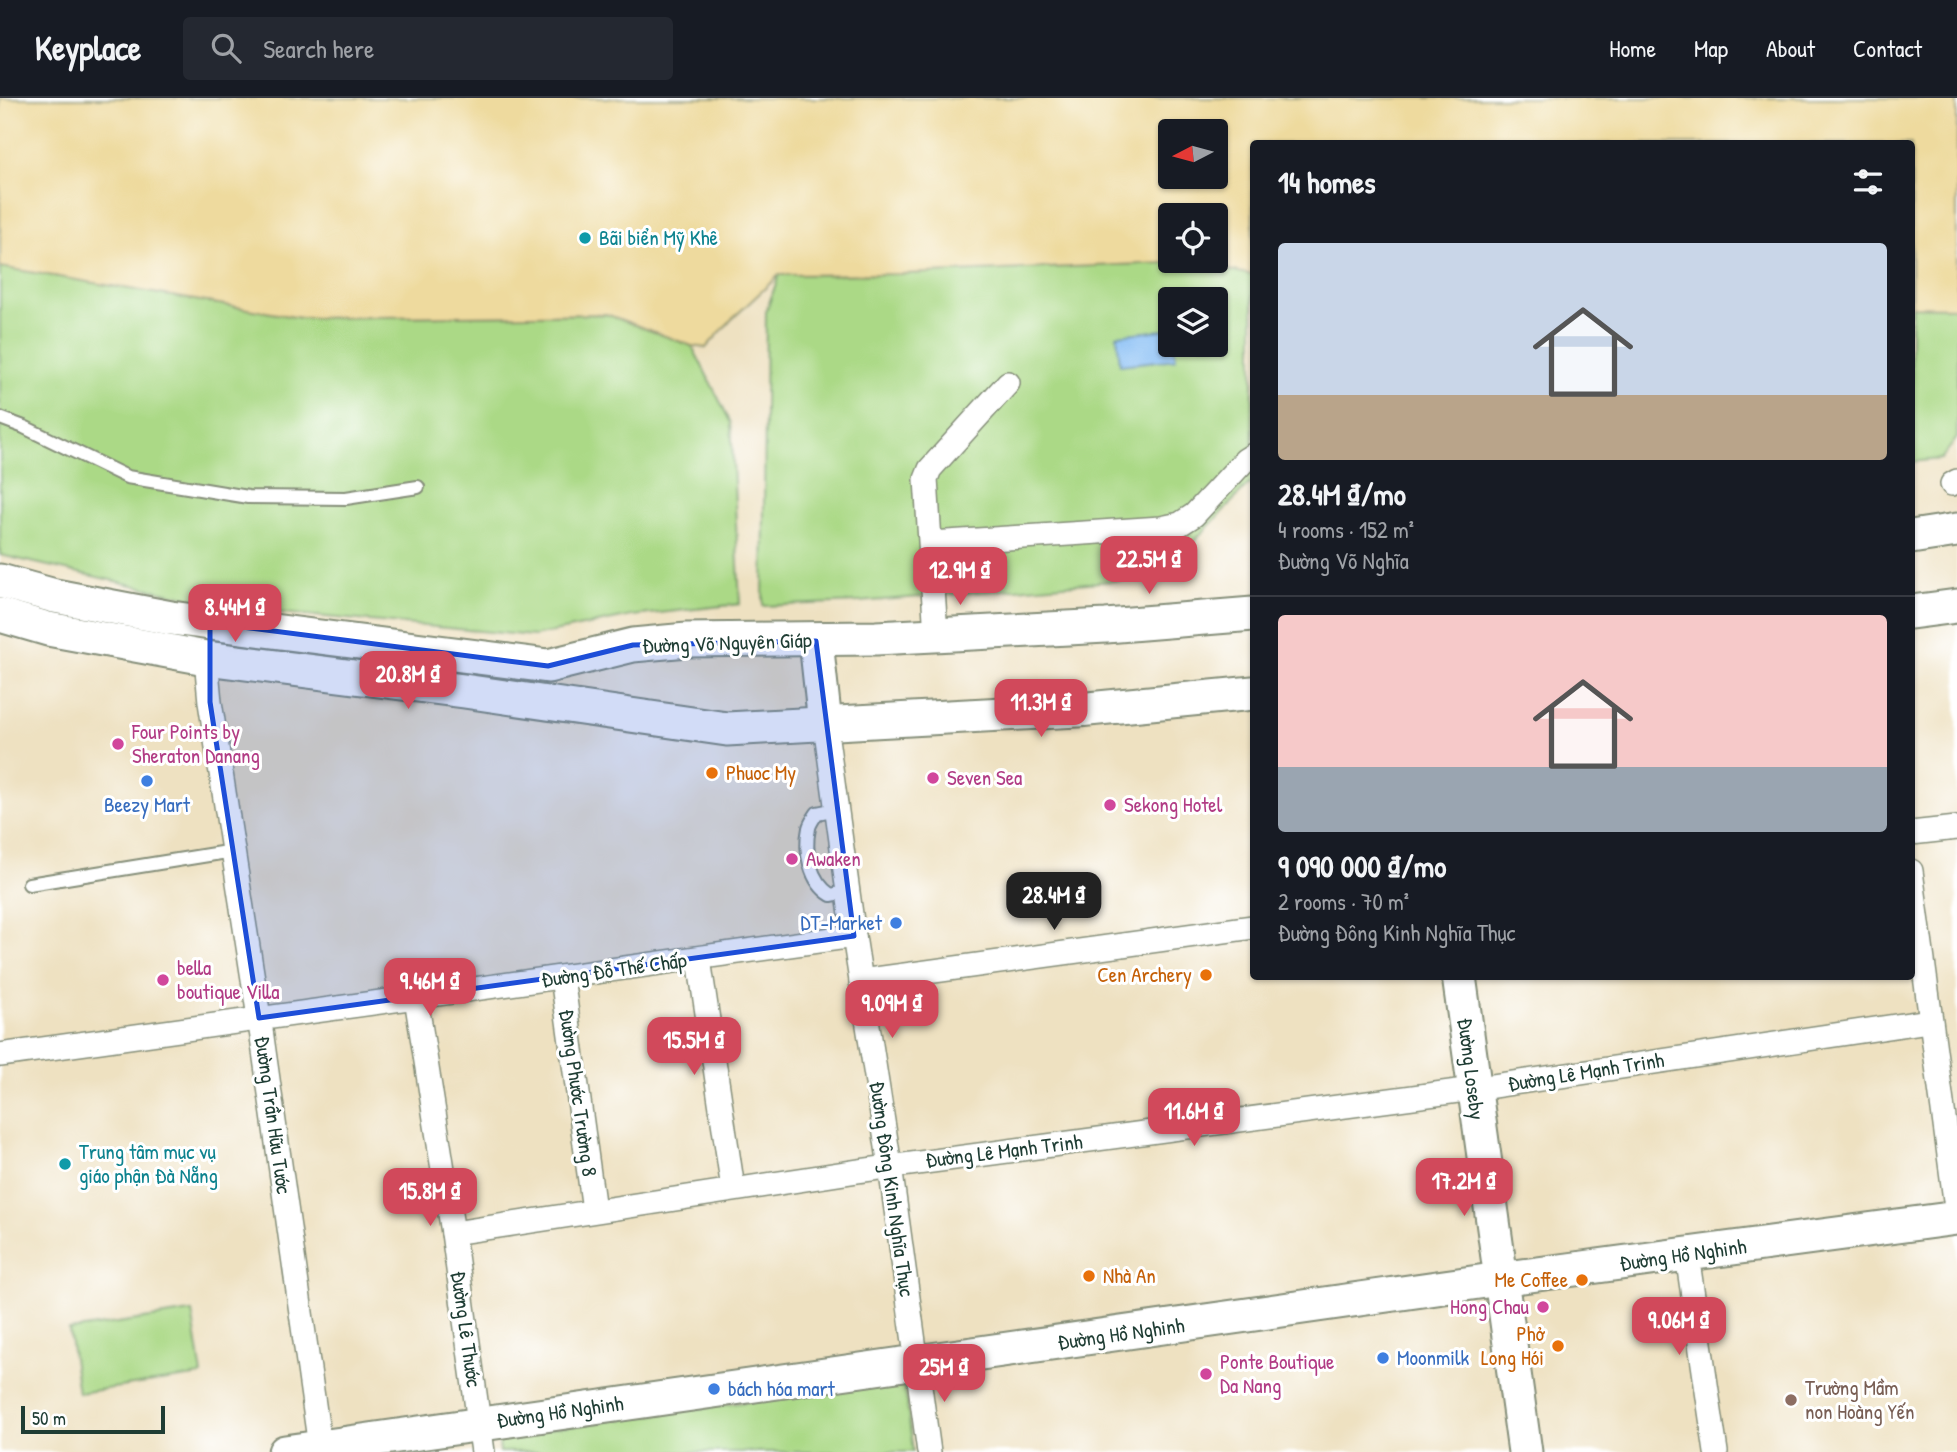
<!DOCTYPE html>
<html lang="en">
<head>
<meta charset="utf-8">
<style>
	body { margin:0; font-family:"Patrick Hand",sans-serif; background:#242831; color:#f1f3f6; height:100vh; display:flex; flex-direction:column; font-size:26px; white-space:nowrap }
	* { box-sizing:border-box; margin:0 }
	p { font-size:23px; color:#9ea1a6 }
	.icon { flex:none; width:38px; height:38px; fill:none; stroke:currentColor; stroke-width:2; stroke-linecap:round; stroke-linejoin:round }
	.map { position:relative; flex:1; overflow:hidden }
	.side { position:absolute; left:1250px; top:42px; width:665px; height:840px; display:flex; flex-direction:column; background:#171b24; border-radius:7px; box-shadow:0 2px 5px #0004 }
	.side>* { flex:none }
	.needle { width:46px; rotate:264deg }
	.controls { position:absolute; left:1158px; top:21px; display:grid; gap:14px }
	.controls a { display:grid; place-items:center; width:70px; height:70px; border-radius:7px; background:#171b24; box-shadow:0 2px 5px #0004; font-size:35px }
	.scale { position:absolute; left:21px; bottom:18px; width:144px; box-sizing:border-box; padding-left:7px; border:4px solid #1f3d34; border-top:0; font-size:19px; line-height:24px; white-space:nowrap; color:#1f3d34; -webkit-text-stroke:5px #fff; paint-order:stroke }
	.price { position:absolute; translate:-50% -60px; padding:0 16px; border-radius:14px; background:#d1495b; color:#fff; font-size:23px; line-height:46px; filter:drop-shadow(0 2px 4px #0008) }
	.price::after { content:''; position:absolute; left:50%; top:42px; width:21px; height:16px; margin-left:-10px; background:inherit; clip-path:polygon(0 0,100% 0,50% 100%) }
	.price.on { background:#222; color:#fff }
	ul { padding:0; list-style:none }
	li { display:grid; align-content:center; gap:14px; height:371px; padding:0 28px }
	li+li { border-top:2px solid #363941 }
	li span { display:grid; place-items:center; height:217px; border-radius:7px; color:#555 }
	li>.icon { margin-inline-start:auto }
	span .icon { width:126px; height:126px; fill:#fffc; stroke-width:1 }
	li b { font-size:30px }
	h2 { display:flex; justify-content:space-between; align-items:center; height:84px; padding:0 28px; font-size:30px }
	header { display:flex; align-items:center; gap:42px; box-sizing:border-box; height:98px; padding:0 35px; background:#171b24; border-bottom:2px solid #363941 }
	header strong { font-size:33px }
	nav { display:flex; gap:38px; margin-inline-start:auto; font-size:24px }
	.search { width:490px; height:63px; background:#242831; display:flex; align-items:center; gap:18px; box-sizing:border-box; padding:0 24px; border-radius:7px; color:#9ea1a6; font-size:26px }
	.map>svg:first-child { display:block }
</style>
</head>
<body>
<header>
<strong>Keyplace</strong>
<div class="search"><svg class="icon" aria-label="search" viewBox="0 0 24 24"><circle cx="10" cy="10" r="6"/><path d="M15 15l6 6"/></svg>Search here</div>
<nav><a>Home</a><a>Map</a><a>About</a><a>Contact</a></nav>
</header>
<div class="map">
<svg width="1957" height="1354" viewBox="0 0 1957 1354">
	<rect width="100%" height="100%" fill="#fff"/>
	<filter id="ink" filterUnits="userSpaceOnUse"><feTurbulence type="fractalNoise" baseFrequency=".0143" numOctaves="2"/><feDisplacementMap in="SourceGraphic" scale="14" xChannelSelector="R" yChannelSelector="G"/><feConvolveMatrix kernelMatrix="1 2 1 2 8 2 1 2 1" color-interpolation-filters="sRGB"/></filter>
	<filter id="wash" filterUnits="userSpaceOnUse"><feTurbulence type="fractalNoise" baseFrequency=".00686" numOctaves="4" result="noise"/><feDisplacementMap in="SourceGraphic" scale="28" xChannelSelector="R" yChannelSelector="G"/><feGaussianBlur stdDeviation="1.57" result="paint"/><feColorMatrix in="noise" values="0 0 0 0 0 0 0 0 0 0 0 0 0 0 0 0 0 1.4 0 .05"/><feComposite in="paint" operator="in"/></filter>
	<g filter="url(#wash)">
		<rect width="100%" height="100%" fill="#eee1c1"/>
		<g fill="#abd986" stroke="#658b5d" stroke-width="2" fill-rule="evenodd">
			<path d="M1190 164 1253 177V386L1248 387 1160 479 859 504 763 508 766 214 779 177 903 176ZM1171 201H1216V247H1171Z"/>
			<polygon points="0,169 301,220 606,216 692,248 731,325 740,506 632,518 534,538 238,511 0,457"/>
			<polygon points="1911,208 1957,209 1957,340 1941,361 1911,364"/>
			<polygon points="192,1214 202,1277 78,1295 69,1232"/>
			<polygon points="904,1282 913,1354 500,1354 498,1338"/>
		</g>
		<path fill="#eeda9e" stroke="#868c69" stroke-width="2" fill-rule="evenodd" d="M0 0H1957V209L1911 208V46H1253V177L1190 164 903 176 779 177 731 222 706 250 692 248 606 216 301 220 0 169ZM1171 33H1216V79H1171ZM1171 117H1216V163H1171Z"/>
		<polygon fill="#83bcf4" stroke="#517c94" stroke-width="2" points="1171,231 1171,247 1174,247 1176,261 1120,267 1117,237"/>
	</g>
	<g filter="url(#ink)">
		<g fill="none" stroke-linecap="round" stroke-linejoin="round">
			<defs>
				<g id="lane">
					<polyline points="0,320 24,329 127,379 248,399 346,400 418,389"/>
					<path d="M837 711 817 715C814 720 810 725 809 730 804 753 810 784 831 797L848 794"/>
					<polyline points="29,786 233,753"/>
				</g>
				<g id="street">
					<polyline points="1952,386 1957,383"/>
					<polyline points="932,445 1161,430 1180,426 1194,417 1245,362 1253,357"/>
					<polyline points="936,537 926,381 930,371 1008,285"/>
					<polyline points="206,560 210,604 262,939 320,1349"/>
					<polyline points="825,626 854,838 890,1068 929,1354"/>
					<polyline points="1911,735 1957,730"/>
					<polyline points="1911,773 1957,1117"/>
					<polyline points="699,861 733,1091"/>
					<polyline points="562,879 594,1112"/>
					<polyline points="861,883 1253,829"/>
					<polyline points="416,900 453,1135 483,1354"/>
					<polyline points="0,957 854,838"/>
					<polyline points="453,1135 858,1073 1473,991 1929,923"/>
					<polyline points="1687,1157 1716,1354"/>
				</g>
				<g id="secondary">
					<polyline points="1911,439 1957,432"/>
					<polyline points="0,483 55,498 171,520 548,568 633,547 687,542 876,540 1106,528 1253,516"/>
					<polyline points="1911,514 1957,508"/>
					<polyline points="0,517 48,531 206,560 464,593 727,631 1078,612 1253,595"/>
					<polyline points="816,543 825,626"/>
					<polyline points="1459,878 1525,1354"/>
					<polyline points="285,1354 1500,1181 1957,1120"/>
				</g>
			</defs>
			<use href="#lane" stroke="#868f7a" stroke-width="16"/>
			<use href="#street" stroke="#868f7a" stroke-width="26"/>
			<use href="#secondary" stroke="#868f7a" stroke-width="37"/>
			<use href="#lane" stroke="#fff" stroke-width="12"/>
			<use href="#street" stroke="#fff" stroke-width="23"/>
			<use href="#secondary" stroke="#fff" stroke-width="33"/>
		</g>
	</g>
	<path fill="#1d4ed8" fill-opacity="0.2" stroke="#1d4ed8" stroke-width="5" stroke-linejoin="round" d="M210 525 548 568 633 547 816 543 854 838 259 920 210 604Z"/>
	<g fill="#0f9aa8" stroke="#fff" stroke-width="2.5">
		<circle cx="585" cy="140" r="7"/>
		<circle cx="65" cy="1066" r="7"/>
	</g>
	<g fill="#d1479c" stroke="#fff" stroke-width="2.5">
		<circle cx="118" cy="646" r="7"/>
		<circle cx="933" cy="680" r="7"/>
		<circle cx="1110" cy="707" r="7"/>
		<circle cx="792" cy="761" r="7"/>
		<circle cx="163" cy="882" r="7"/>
		<circle cx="1543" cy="1209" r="7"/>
		<circle cx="1206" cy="1276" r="7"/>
	</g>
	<g fill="#e8710a" stroke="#fff" stroke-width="2.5">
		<circle cx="712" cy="675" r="7"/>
		<circle cx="1206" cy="877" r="7"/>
		<circle cx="1089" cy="1178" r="7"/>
		<circle cx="1582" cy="1182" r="7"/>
		<circle cx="1558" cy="1248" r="7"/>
	</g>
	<g fill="#3f7fe0" stroke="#fff" stroke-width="2.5">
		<circle cx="147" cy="683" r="7"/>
		<circle cx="896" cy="825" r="7"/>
		<circle cx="1383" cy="1260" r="7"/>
		<circle cx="714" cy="1291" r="7"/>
	</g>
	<circle fill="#8d6e63" stroke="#fff" stroke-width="2.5" cx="1791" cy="1302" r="7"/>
	<g text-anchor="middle" stroke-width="6" stroke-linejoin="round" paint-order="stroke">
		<g font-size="21" fill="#0d838f" stroke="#fff" text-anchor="start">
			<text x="599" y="147">Bãi biển Mỹ Khê</text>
			<text x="79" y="1061">Trung tâm mục vụ<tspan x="79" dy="24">giáo phận Đà Nẵng</tspan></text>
		</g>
		<g font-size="21" fill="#1f3d34" stroke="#fff">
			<text transform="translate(727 545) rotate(-2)" y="7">Đường Võ Nguyên Giáp</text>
			<text transform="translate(614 872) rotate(-8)" y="7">Đường Đỗ Thế Chấp</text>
			<text transform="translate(1471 971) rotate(83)" y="7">Đường Loseby</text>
			<text transform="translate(1586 974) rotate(-9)" y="7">Đường Lê Mạnh Trinh</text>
			<text transform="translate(578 995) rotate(82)" y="7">Đường Phước Trường 8</text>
			<text transform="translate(273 1017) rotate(82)" y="7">Đường Trần Hữu Tước</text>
			<text transform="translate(1004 1053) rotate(-7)" y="7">Đường Lê Mạnh Trinh</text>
			<text transform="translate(892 1091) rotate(82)" y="7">Đường Đông Kinh Nghĩa Thục</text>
			<text transform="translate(1683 1157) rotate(-8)" y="7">Đường Hồ Nghinh</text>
			<text transform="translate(466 1231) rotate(82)" y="7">Đường Lê Thước</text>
			<text transform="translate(1121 1236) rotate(-8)" y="7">Đường Hồ Nghinh</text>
			<text transform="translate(560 1314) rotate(-8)" y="7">Đường Hồ Nghinh</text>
		</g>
		<g font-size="21" fill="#b23c85" stroke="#fff" text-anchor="start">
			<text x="132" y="641">Four Points by<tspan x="132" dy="24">Sheraton Danang</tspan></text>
			<text x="947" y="687">Seven Sea</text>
			<text x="1124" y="714">Sekong Hotel</text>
			<text x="806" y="768">Awaken</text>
			<text x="177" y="877">bella<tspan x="177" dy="24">boutique Villa</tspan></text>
			<text x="1529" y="1216" text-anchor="end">Hong Chau</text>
			<text x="1220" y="1271">Ponte Boutique<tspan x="1220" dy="24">Da Nang</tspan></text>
		</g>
		<g font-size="21" fill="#c56008" stroke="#fff" text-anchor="end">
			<text x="726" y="682" text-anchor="start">Phuoc My</text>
			<text x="1192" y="884">Cen Archery</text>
			<text x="1103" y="1185" text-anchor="start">Nhà An</text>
			<text x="1568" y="1189">Me Coffee</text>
			<text x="1544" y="1243">Phở<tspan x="1544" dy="24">Long Hói</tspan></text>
		</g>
		<g font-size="21" fill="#366cbe" stroke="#fff" text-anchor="start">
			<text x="147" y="714" text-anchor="middle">Beezy Mart</text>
			<text x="882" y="832" text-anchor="end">DT-Market</text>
			<text x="1397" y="1267">Moonmilk</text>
			<text x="728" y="1298">bách hóa mart</text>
		</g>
		<g font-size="21" fill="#785e54" stroke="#fff" text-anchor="start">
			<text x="1805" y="1297">Trường Mầm<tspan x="1805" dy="24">non Hoàng Yến</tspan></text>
		</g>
	</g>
</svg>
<div class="controls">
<a><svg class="needle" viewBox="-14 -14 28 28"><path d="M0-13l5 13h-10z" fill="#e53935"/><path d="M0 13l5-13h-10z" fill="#9ea1a6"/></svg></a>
<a><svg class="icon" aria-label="locate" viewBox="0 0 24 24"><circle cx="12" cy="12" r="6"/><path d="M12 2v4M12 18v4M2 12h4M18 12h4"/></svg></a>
<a><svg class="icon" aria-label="layers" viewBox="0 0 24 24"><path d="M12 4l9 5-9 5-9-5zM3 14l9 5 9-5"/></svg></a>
</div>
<div class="scale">50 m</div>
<b class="price" style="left:1149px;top:498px">22.5M ₫</b>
<b class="price" style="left:960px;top:509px">12.9M ₫</b>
<b class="price" style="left:235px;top:546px">8.44M ₫</b>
<b class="price" style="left:408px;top:613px">20.8M ₫</b>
<b class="price" style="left:1041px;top:641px">11.3M ₫</b>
<b class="price on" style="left:1054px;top:834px">28.4M ₫</b>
<b class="price" style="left:430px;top:920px">9.46M ₫</b>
<b class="price" style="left:892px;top:942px">9.09M ₫</b>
<b class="price" style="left:694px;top:979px">15.5M ₫</b>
<b class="price" style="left:1194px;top:1050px">11.6M ₫</b>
<b class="price" style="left:1464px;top:1120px">17.2M ₫</b>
<b class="price" style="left:430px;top:1130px">15.8M ₫</b>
<b class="price" style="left:1679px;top:1259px">9.06M ₫</b>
<b class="price" style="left:944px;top:1306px">25M ₫</b>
<section class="side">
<h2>14 homes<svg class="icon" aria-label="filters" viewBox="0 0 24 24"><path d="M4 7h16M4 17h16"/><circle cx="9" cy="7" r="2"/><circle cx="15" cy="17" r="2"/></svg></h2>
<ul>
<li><span style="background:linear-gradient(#c9d6e8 70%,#b9a48a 0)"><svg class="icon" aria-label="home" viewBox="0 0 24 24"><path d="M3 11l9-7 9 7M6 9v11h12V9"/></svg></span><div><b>28.4M ₫/mo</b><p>4 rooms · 152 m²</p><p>Đường Võ Nghĩa</p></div></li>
<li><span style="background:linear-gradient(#f6c9c9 70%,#9aa5b1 0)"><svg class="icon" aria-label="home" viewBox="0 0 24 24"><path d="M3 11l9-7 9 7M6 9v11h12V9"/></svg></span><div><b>9 090 000 ₫/mo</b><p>2 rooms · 70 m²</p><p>Đường Đông Kinh Nghĩa Thục</p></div></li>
</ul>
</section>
</div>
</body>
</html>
